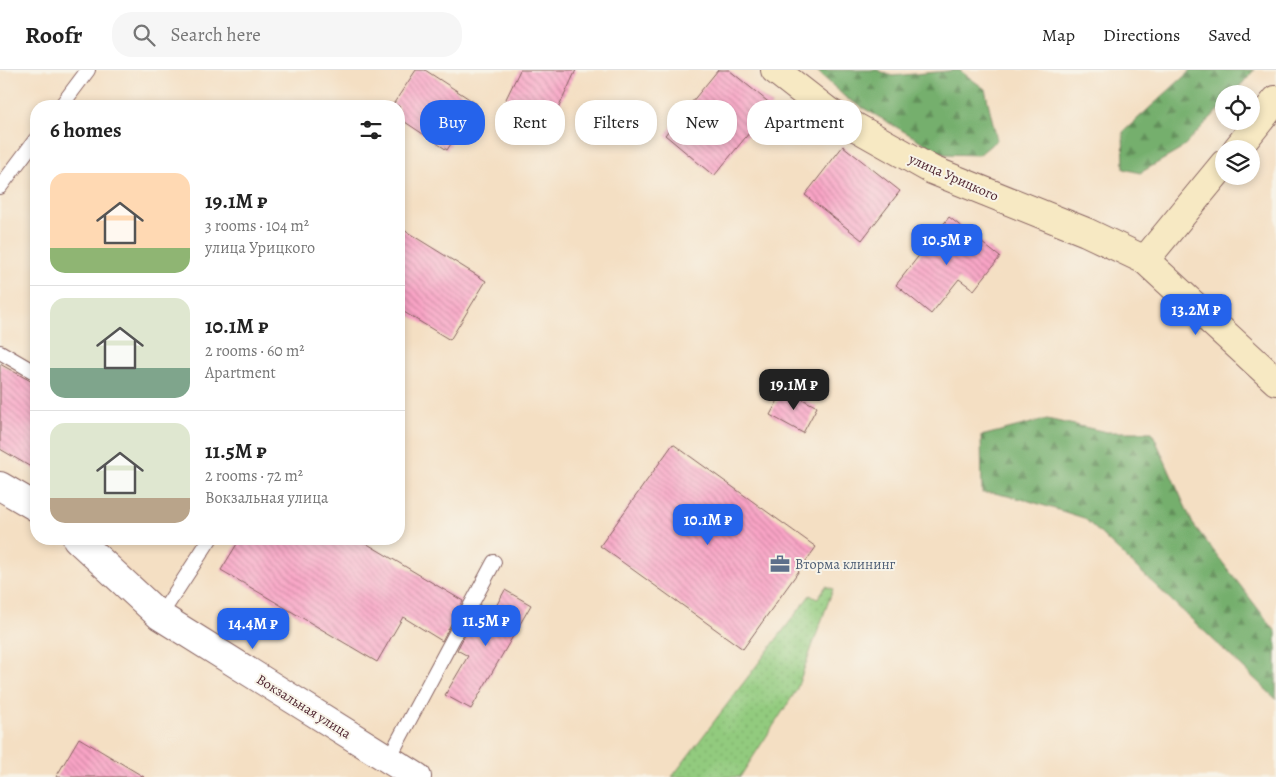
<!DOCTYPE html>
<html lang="en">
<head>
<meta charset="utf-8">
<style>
	body { margin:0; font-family:Alegreya,serif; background:#f6f6f6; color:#222; height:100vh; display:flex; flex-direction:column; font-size:19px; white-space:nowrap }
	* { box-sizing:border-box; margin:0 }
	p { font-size:16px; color:#767676 }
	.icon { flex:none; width:28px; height:28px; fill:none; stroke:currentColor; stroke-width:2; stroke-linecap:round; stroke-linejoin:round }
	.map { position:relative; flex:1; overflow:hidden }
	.sheet { position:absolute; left:30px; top:30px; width:375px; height:445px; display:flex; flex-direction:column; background:#fff; border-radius:20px; box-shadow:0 2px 8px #0003 }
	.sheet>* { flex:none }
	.guide { position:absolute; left:420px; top:30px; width:475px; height:45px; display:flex; gap:10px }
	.fabs { position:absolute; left:1215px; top:15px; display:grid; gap:10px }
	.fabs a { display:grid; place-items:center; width:45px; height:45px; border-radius:50%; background:#fff; box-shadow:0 2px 8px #0003; font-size:25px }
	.price { position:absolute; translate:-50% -42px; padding:0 11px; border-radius:10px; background:#2563eb; color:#fff; font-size:16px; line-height:32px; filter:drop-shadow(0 1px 2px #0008) }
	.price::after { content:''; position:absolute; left:50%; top:30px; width:15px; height:11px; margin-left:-8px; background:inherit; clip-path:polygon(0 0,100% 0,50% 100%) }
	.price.on { background:#222; color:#fff }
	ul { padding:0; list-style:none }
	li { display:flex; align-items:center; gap:15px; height:125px; padding:0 20px }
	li+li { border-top:1px solid #e0e0e0 }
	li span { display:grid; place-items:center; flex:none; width:140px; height:100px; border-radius:15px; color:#555 }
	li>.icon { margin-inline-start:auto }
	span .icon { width:60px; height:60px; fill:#fffc; stroke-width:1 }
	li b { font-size:21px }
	h2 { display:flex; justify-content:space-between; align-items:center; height:60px; padding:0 20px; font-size:21px }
	.tag { padding:0 18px; border-radius:20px; background:#fff; box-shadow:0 2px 8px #0003; font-size:18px; line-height:45px }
	.tag.on { background:#2563eb; color:#fff }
	header { display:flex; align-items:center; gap:30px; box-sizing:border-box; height:70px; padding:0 25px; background:#fff; border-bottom:1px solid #e0e0e0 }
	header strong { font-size:24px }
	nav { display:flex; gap:28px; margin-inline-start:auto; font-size:18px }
	.search { width:350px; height:45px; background:#f6f6f6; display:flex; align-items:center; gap:12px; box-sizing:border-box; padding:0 18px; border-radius:20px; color:#767676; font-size:19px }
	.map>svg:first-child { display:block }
</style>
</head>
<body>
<header>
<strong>Roofr</strong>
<div class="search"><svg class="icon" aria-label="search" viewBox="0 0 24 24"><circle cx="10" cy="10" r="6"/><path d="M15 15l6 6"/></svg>Search here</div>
<nav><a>Map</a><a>Directions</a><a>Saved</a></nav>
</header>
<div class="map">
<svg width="1276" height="707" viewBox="0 0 1276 707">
	<defs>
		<pattern id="grass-dots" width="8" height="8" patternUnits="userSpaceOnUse" patternTransform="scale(1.25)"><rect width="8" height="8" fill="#92cb7e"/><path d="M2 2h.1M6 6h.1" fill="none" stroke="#7fae6d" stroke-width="1.8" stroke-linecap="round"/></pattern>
		<pattern id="forest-firs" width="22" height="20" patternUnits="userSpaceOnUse" patternTransform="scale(1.25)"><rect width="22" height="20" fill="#75af6d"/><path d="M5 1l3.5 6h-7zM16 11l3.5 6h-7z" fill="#628e5a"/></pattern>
		<pattern id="building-back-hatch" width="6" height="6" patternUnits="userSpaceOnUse" patternTransform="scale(1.25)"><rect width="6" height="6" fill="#f9a4c6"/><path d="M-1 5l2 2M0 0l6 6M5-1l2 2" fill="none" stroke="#cc85a1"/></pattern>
	</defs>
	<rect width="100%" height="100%" fill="#f7f3e8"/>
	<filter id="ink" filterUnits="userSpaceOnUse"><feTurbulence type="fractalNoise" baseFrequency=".02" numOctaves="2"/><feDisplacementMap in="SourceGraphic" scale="10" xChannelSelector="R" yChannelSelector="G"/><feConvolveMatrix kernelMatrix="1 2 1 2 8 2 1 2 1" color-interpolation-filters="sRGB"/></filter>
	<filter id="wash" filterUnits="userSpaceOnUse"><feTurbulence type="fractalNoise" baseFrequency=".0096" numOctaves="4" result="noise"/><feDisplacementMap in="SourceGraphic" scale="20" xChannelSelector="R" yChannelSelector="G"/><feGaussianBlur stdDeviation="1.12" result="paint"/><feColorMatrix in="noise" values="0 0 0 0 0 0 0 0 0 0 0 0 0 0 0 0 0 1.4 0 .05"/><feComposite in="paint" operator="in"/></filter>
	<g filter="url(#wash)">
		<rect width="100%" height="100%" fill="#f4dfc3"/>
		<polygon fill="url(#grass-dots)" stroke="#6e7554" points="826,516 833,519 796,621 740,707 672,707 810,525 817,529"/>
		<g fill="url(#forest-firs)" stroke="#60674c">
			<polygon points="816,0 877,0 892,6 959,0 985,19 997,70 979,85 943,84 846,28"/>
			<polygon points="1191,0 1254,0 1233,24 1224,24 1224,34 1180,80 1140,103 1124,99 1123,62"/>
			<polygon points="1047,349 1107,362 1152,362 1193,454 1276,562 1276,629 1084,448 1026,430 994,423 982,423 981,366"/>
		</g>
		<g id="blocks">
			<g fill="url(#building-back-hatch)">
				<polygon points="416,0 425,0 477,34 447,80 399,48 399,36 392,36"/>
				<polygon points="520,0 576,0 552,52 505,31"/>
				<polygon points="718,0 729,0 772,35 714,106 665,65"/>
				<polygon points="843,76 900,121 862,170 805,125"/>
				<polygon points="949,147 1000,187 974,220 959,209 931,244 896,215"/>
				<polygon points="399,157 486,211 450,270 399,239"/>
				<polygon points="0,294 36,314 36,400 0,379"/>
				<polygon points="784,319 817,337 803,363 770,345"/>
				<polygon points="673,374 816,477 743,579 600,476"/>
				<polygon points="240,469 359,469 463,531 442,571 403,547 377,592 221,500"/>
				<polygon points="505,520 531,535 471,639 445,625 468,586 457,580 478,540 490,547"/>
				<polygon points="79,668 144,707 56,707"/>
			</g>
		</g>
	</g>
	<g filter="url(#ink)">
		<use href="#blocks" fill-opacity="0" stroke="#866260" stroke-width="1"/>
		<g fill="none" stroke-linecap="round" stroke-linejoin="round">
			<defs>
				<g id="lane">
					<polyline points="61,36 88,0"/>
					<polyline points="0,117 36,69"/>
					<polyline points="0,282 36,303"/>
					<polyline points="160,546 210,469"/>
					<polyline points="389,688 494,492"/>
				</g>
				<g id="street">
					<polyline points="0,416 36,437"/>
					<polyline points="77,469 160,546 417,707"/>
				</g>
				<g id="secondary">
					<polyline points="775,0 829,42 932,100 1086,162 1145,190 1276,311"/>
					<polyline points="1237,79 1276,30"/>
					<polyline points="1145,190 1224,94"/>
				</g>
			</defs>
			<use href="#lane" stroke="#866260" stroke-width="16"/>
			<use href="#street" stroke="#866260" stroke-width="30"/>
			<use href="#secondary" stroke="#866260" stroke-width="30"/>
			<use href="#lane" stroke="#fff" stroke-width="14"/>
			<use href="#street" stroke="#fff" stroke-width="28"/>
			<use href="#secondary" stroke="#f7e9c3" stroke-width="28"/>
		</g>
	</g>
	<defs>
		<symbol id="office-bare" viewBox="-9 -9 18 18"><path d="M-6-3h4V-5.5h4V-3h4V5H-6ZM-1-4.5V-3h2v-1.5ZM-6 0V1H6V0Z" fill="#5c6f8a" stroke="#f7f3e8" stroke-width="2.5" paint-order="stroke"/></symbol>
	</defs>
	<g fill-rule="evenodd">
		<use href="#office-bare" x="766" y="480" width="28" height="28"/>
	</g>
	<g text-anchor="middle" stroke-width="4" stroke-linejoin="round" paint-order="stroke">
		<g font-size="14" fill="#4a1f2b" stroke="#f7f3e8">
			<text transform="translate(954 107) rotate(24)" y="5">улица Урицкого</text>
			<text transform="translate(304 636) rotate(32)" y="5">Вокзальная улица</text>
		</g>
		<g font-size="14" fill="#4e5e75" stroke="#f7f3e8" text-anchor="start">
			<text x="795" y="499">Вторма клининг</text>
		</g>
	</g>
</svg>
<div class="fabs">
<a><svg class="icon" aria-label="locate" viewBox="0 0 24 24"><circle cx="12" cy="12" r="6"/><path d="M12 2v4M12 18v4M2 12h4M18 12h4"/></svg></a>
<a><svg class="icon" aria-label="layers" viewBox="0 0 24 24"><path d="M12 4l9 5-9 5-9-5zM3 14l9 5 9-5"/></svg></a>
</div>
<b class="price" style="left:947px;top:196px">10.5M ₽</b>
<b class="price" style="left:1196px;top:266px">13.2M ₽</b>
<b class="price on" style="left:794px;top:341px">19.1M ₽</b>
<b class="price" style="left:708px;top:476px">10.1M ₽</b>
<b class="price" style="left:486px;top:577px">11.5M ₽</b>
<b class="price" style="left:253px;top:580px">14.4M ₽</b>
<div class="guide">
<a class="tag on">Buy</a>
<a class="tag">Rent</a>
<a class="tag">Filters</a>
<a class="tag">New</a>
<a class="tag">Apartment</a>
</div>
<section class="sheet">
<h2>6 homes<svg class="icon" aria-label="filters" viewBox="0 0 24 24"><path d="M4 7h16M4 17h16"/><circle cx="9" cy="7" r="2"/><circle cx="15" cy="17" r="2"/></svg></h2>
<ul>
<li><span style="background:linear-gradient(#ffd9b3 75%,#8fb573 0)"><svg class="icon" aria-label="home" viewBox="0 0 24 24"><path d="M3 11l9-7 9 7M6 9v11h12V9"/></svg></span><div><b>19.1M ₽</b><p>3 rooms · 104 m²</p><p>улица Урицкого</p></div></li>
<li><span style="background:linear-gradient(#dfe7d0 70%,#7fa58c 0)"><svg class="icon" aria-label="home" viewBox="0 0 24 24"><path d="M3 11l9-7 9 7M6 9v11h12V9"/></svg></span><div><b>10.1M ₽</b><p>2 rooms · 60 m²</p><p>Apartment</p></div></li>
<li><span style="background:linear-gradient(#dfe7d0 75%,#b9a48a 0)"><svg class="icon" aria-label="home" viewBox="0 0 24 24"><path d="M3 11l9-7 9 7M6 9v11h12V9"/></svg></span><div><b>11.5M ₽</b><p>2 rooms · 72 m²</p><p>Вокзальная улица</p></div></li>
</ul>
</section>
</div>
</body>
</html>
